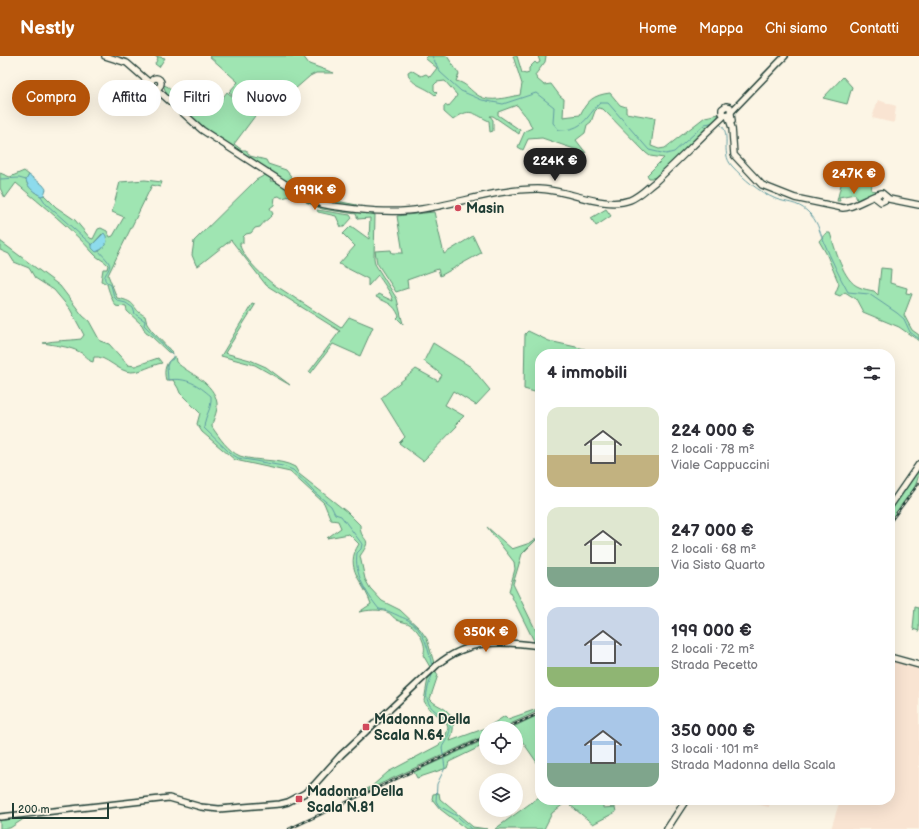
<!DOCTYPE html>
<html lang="it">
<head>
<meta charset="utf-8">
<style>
	body { margin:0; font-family:"Balsamiq Sans",sans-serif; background:#f7f7f7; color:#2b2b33; height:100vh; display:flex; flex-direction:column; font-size:15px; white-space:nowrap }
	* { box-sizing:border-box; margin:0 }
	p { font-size:13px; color:#7c7c81 }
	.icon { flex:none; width:22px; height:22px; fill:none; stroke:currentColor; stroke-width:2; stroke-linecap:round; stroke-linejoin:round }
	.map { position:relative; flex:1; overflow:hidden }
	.sheet { position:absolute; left:535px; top:293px; width:360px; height:456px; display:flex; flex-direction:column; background:#fff; border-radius:16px; box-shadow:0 4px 16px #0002 }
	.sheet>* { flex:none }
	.guide { position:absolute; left:12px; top:24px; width:380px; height:36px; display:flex; gap:8px }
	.controls { position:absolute; left:479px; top:665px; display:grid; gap:8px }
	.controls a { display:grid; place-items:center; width:44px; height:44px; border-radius:50%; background:#fff; box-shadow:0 4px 16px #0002; font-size:20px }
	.scale { position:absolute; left:12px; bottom:10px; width:97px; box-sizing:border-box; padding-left:4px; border:2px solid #1f3d34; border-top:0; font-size:11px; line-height:14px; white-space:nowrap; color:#1f3d34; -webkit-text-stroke:3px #fcf5e5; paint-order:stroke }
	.price { position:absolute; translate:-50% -34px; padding:0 9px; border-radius:14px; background:#b45309; color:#fff; font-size:13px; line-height:26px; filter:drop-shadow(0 1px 2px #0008) }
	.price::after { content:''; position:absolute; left:50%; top:24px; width:12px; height:9px; margin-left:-6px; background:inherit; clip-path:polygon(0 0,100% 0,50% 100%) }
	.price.current { background:#222; color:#fff }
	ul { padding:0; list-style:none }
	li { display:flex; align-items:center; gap:12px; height:100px; padding:0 12px }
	li span { display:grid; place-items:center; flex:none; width:112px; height:80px; border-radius:12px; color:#555 }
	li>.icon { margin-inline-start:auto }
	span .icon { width:48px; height:48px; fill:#fffc; stroke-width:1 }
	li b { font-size:17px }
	h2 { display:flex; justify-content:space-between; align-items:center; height:48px; padding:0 12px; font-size:17px }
	.tag { padding:0 14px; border-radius:18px; background:#fff; box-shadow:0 4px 16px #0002; font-size:14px; line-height:36px }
	.tag.current { background:#b45309; color:#fff }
	header { display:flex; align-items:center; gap:24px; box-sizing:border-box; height:56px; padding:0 20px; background:#b45309; color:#fff }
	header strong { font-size:19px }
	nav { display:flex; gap:22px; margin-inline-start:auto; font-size:14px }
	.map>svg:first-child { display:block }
</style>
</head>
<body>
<header>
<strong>Nestly</strong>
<nav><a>Home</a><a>Mappa</a><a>Chi siamo</a><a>Contatti</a></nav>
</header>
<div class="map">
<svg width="919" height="773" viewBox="0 0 919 773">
	<rect width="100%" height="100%" fill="#fcf5e5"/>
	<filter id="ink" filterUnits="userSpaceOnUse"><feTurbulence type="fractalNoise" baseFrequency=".025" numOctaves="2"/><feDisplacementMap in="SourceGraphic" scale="8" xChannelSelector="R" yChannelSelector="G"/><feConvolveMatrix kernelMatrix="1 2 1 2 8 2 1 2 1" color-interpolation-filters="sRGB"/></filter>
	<g filter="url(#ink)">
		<g fill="#f9e4d2">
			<polygon points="878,44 896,50 894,67 872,62"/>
			<polygon points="890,601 919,611 919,773 831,773 840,744 890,744"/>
			<polygon points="739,744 770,744 769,751"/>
		</g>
		<g fill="#9fe5b2" stroke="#5f9173" fill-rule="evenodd">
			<polygon points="155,0 165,2 159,11 155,8 158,2"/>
			<path d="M209 0H303L309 8 334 17H316L310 20 278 48 255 60 234 88 242 94H246L250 100 266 104 268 108 286 114 294 124 310 132 312 137 321 142 357 149V151L329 147 305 139 196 67 168 41 163 29C176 32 168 40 188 36L212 56 227 36 240 47 245 43 254 50 249 38 276 26 249 35 246 33 237 43 229 36 238 26Z"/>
			<path d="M427 0H447L459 18 456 25C467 27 470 35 479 40 491 47 507 41 520 39L522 28 513 0H517L522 17 526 18 529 17V12L535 6 537 8 540 6 538 0H546L545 6 535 19 537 23 544 29 551 28 560 40 564 43 563 61 580 59C587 45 593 39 610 37L620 49 626 51V57L655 62 651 90 659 93 665 92 705 61 719 58 715 66 656 122H649L647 119 664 102 650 100 646 97 603 53 598 52 595 55 591 66 587 69 585 77 576 84 586 97 542 82 528 83 523 94 518 91 525 75 532 72 528 63 517 49 498 56V59L520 74 519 78 493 60H490L493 64V75L490 76 489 65C472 57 470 51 453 64L444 56V51L445 49 448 51 455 43 457 39 445 25 437 26 434 29V34L437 37 435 39C425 30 409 29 408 16L411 14 421 20 426 18 430 21 437 12 426 3Z"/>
			<polygon points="843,21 852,31 847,48 823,42"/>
			<path d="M24 115 29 119 26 124C28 132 34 136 41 140L44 139 56 151 75 164 90 182 93 183 98 173 101 172 107 175 110 181 113 180 124 161 112 156 120 126 145 124 162 126 160 131 152 129 108 219 117 242C139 246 130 252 145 260L147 268 152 275 173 297 168 296 151 280 146 277 142 269 127 255 126 251C123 250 118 251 116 250 113 247 108 233 107 228L101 225 103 213H107L108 209C104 204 98 203 94 198 71 172 43 150 16 127L5 142 0 132V117L10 121ZM102 178V193L97 196 92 189Z"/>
			<polygon points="844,116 873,123 871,134 876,135 857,144 855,138 839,141 840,145 837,145"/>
			<path d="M265 119 271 122 270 125H275L290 134V140L282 142 279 140 275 141 274 149 270 152 273 158C269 163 263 166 260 171L255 172 251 177 246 178 243 181V187H240C238 198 271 229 281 233L341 272 349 261 373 271 360 300 333 288 311 317 309 316 340 275 266 229 231 184 198 210 196 209 192 199 194 185 256 124Z"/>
			<path d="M307 143 370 157 375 159 374 202 375 208 397 243 403 268 397 262 399 260C393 247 389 248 376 241L378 238 393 245C392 238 382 225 378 219L368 230V223L339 208 355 190 343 178 351 170 369 183 370 162 358 163 356 158 322 153 306 146Z"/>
			<polygon points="606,153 611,160 596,170 591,162"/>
			<polygon points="317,154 350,159 352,162 344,171 341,171 336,160 318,156"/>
			<polygon points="434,156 444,198 473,180 481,197 440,220 438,213 407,224 408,232 396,236 377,207 375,195 391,194 392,197 403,197 397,160"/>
			<path d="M826 177H830C835 192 843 225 859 231 863 233 869 234 874 235L878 239 881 212 891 213 890 227 907 232 906 237 912 238 904 259 912 274 919 279V285L899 271 863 256 856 243 845 236 840 240 835 238 839 228 826 197 819 185Z"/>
			<path d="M0 185 60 230 83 260 89 265 100 285 109 288 128 309 135 310 158 302 162 307C151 309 142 316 131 316 118 316 106 299 94 301L93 306 90 305C81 291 58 290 43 287 55 284 68 285 81 283L84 279 70 253 54 234 35 222 29 212 14 206 9 198 0 194Z"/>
			<polygon points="252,248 255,249 225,297 250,304 266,311 290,329 255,309 221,300"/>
			<polygon points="528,275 549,285 585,293 588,298 540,298 538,337 524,333 525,278"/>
			<polygon points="433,287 471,311 490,334 476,349 453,335 445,349 464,360 456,368 457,370 423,405 399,387 405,381 381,342 416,313 438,325 442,319 424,305"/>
			<path d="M175 300 176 306C189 318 214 326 217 347 218 357 212 364 212 371 219 381 228 395 240 400 257 406 279 402 295 411L299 418 347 456 360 469C360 488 375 479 360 500L365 523 370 532 382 545 400 554 420 573 427 583 434 607 430 611 423 599C428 590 419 575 411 569 407 566 401 566 397 564 393 562 391 557 387 556 379 553 368 554 359 556L371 548C364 526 343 512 359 488L349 478 327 482 341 472 338 465 331 464 324 447 290 416 235 404 202 376 197 368 200 357 180 337 178 332 173 324H166C163 314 166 305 175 300Z"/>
			<path d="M919 414C919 432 902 450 890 464V454Z"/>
			<polygon points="487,471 512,493 530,487 540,480 522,498 513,528 540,583 540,588 535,587 509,535 515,513 514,506"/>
			<polygon points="915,551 919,552 919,575 913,573"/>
			<path d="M435 614 438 619 430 643C435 649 441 650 446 654 456 664 454 674 450 685L486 672V679L350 742V741L371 731 388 716 439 689 446 679 448 672 446 665 429 653 424 645 428 622Z"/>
			<polygon points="540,652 540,654 502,672 486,672 505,660 508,663"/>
			<polygon points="540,658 540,675 537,676 540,691 540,711 520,682 519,676 516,677 516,672 511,672"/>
			<polygon points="486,683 486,688 449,706 447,712 417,722 414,716"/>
			<polygon points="439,737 440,743 473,771 487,773 466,773 440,753 432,743 433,738"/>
			<polygon points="539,741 540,744 563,744 565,747 552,757 544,773 495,773"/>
			<polygon points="567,744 603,744 603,752 615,751 616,756 593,768 570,749"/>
			<polygon points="24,760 25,762 10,772 0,773 0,762"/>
		</g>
		<g fill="#8ddbec" stroke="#619ca2">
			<path d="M29 119 43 129 46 133 44 139 41 140C34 136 28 132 26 124Z"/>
			<polygon points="104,177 106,180 107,186 102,193 96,196 92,192 92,189"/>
		</g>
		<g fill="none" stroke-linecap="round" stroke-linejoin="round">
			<g stroke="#619ca2" stroke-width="1">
				<path d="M432 0 440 16 461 35 482 44 503 48 536 37 554 51 553 67 559 74C584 74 585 62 600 47H608L649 94 666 98 674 96 705 68 716 66"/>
				<path d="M718 67C734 75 719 96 732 110 744 123 759 136 776 143 787 147 797 146 807 155 819 166 818 173 824 186 831 203 839 220 848 236L869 238 897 257 904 263 910 276 919 283"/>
				<polyline points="0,123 19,122 26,124"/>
				<polyline points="41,140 46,148 92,189"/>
				<path d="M99 195C102 199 107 203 109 207 113 215 96 221 111 229L114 241 118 245 126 247 133 252 135 258 145 265 144 269 172 298"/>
				<path d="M173 300V303L169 305 167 310 168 324C187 321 198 329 211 340 212 355 205 357 204 372L230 397 238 402 283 410 293 414 313 435 331 450 335 458 341 460 362 488 361 493 357 497C354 518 366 537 379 553 387 554 390 556 397 559 400 561 405 562 408 564 424 573 429 594 432 611"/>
				<path d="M433 616C431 623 425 637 427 643 433 665 465 656 442 691L445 712 437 728 436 745 439 750 457 760 471 773"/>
			</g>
			<defs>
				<g id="tertiary">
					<polyline points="732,55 785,0"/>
					<polyline points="890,601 919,609"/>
					<path d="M0 761 169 742 201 751 219 753 280 748 288 746 305 737 315 728 341 699 437 609C468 583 501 585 540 590"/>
				</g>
				<g id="secondary">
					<polyline points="105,0 127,7 151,28"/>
					<circle cx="156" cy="27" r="5"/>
					<path d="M155 32 202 74 304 140 322 148 332 150C360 154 393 158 422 153 461 147 498 133 538 133 567 133 603 154 630 144 640 140 647 132 655 126 679 104 701 81 725 59"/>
					<polyline points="731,57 725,59 722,57 722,53 726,50 730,51 732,65"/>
					<path d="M728 60 732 72 734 99 762 129 795 142 843 152C853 152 867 142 877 139"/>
					<polyline points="876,142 878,138 882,137 889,143 919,149"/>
					<polyline points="876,142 881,146 885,144 886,141"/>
					<polyline points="890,450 919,408"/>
					<polyline points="667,773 686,744"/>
				</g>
			</defs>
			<use href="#tertiary" stroke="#1f3d34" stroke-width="8"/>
			<use href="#secondary" stroke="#1f3d34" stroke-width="8"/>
			<use href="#tertiary" stroke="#fcf5e5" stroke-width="5"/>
			<use href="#secondary" stroke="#fcf5e5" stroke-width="5.5"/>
			<defs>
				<g id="rail">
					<polyline points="890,466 919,427"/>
					<polyline points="506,672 540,657"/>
					<polyline points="289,773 486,681"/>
				</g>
			</defs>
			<use href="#rail" stroke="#1f3d34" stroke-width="2.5"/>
			<use href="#rail" stroke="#fcf5e5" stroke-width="1" stroke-dasharray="3" stroke-linecap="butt"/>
		</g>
	</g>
	<g fill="#d1495b" stroke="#fcf5e5" stroke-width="1.5">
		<circle cx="458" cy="152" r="4"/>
		<rect x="362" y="667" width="8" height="8" rx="2"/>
		<rect x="295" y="739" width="8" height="8" rx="2"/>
	</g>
	<g text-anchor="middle" stroke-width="3" stroke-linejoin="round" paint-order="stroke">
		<g font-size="14" font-weight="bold" fill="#1f3d34" stroke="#fcf5e5" text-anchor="start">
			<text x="466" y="157">Masin</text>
			<text x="374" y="668">Madonna Della<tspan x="374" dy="16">Scala N.64</tspan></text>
			<text x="307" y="740">Madonna Della<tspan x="307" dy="16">Scala N.81</tspan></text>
		</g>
	</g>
</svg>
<div class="controls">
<a><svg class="icon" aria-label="locate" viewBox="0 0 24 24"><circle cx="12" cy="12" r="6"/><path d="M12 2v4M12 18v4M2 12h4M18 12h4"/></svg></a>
<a><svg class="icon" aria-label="layers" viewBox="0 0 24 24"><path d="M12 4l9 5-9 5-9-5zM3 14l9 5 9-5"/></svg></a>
</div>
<div class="scale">200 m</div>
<b class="price current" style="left:555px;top:126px">224K €</b>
<b class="price" style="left:854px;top:139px">247K €</b>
<b class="price" style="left:315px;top:155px">199K €</b>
<b class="price" style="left:486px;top:597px">350K €</b>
<div class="guide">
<a class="tag current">Compra</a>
<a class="tag">Affitta</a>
<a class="tag">Filtri</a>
<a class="tag">Nuovo</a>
</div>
<section class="sheet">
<h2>4 immobili<svg class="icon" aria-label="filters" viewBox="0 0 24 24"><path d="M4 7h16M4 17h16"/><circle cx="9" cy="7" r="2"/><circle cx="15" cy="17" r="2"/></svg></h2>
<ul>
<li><span style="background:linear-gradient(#dfe7d0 60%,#c2b280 0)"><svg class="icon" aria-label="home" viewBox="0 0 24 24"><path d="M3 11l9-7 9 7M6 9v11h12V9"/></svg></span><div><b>224 000 €</b><p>2 locali · 78 m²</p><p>Viale Cappuccini</p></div></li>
<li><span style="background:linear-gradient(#dfe7d0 75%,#7fa58c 0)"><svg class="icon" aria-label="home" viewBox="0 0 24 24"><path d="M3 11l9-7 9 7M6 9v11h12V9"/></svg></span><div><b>247 000 €</b><p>2 locali · 68 m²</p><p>Via Sisto Quarto</p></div></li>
<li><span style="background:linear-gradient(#c9d6e8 75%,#8fb573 0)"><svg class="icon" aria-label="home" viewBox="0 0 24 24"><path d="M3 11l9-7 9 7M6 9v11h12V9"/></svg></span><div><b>199 000 €</b><p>2 locali · 72 m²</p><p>Strada Pecetto</p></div></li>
<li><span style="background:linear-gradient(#a9c7e8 70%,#7fa58c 0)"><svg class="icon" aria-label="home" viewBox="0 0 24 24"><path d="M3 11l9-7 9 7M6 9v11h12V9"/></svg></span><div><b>350 000 €</b><p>3 locali · 101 m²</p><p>Strada Madonna della Scala</p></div></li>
</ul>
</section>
</div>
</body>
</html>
